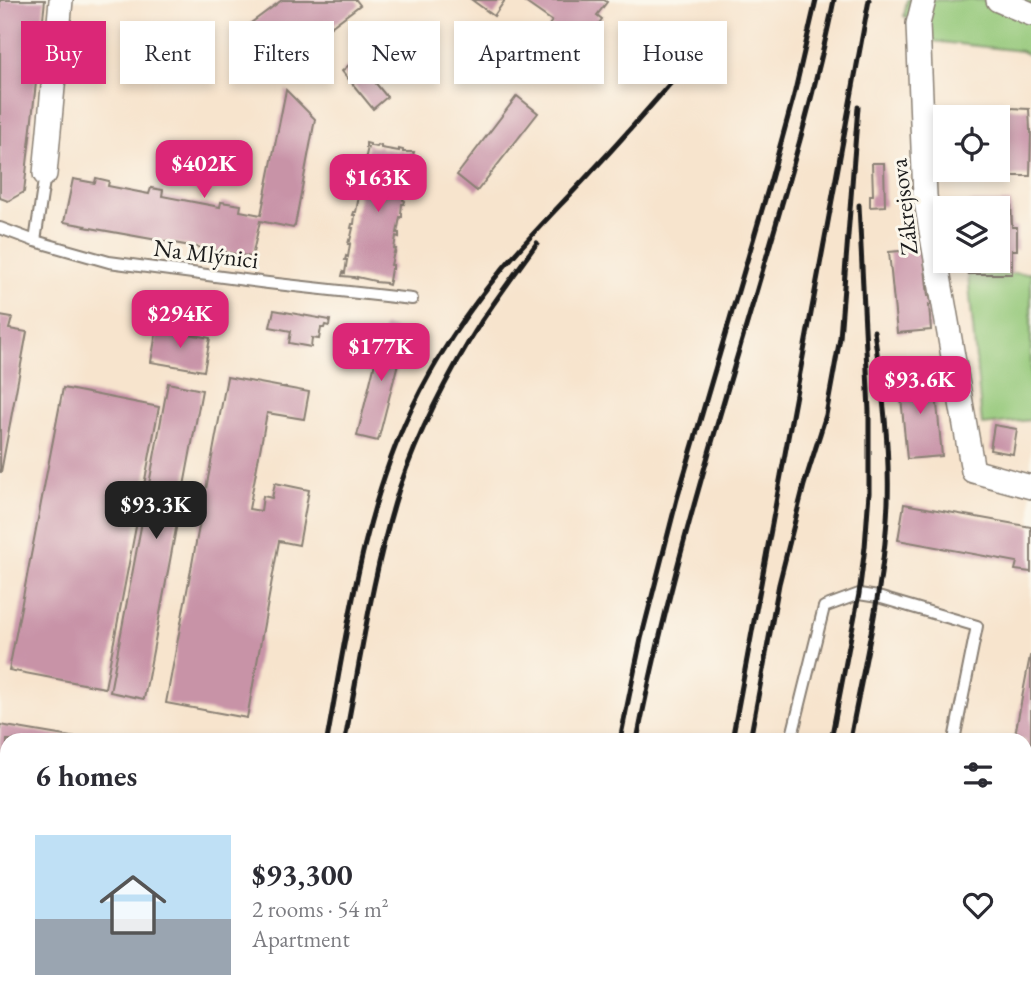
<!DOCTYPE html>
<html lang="en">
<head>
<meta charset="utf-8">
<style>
	body { margin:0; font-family:"EB Garamond",serif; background:#f7f7f7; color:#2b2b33; height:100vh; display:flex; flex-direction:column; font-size:26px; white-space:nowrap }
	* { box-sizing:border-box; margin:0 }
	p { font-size:23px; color:#7c7c81 }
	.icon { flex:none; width:38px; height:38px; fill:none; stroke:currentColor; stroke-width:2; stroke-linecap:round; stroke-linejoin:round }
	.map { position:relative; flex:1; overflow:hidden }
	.sheet { position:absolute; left:0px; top:733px; width:1032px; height:275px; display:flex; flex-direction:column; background:#fff; border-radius:21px 21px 0 0; box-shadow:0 4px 10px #0003 }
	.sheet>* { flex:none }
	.guide { position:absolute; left:21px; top:21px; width:990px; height:63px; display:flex; gap:14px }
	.buttons { position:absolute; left:933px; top:105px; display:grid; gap:14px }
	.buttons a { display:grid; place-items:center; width:77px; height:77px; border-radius:0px; background:#fff; box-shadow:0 4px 10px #0003; font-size:35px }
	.price { position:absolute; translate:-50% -60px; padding:0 16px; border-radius:14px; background:#db2777; color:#fff; font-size:23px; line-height:46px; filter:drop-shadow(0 2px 4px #0008) }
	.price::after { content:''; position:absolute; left:50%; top:42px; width:21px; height:16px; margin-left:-10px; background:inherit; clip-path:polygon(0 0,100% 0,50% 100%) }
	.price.current { background:#222; color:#fff }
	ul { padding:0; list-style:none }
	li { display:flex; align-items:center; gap:21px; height:175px; padding:0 35px }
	li span { display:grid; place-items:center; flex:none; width:196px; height:140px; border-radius:0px; color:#555 }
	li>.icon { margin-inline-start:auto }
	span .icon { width:84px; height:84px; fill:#fffc; stroke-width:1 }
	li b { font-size:30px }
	h2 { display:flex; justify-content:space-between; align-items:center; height:84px; padding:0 35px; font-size:30px }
	.tag { padding:0 24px; border-radius:0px; background:#fff; box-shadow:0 4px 10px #0003; font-size:24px; line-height:63px }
	.tag.current { background:#db2777; color:#fff }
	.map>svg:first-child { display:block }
</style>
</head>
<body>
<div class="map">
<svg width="1031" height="1007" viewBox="0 0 1031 1007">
	<rect width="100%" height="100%" fill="#fbf7ec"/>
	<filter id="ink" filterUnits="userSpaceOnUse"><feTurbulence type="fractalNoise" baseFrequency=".0143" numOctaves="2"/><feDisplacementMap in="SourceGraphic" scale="14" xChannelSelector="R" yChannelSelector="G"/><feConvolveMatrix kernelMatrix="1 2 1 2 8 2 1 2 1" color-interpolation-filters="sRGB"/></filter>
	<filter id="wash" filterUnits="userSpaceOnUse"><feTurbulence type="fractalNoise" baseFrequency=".00686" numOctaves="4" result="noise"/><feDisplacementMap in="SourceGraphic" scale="28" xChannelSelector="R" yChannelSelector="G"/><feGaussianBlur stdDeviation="1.57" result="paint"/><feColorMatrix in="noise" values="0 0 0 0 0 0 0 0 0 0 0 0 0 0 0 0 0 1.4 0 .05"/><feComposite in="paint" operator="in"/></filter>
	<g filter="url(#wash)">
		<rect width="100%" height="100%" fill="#f7e4cd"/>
		<g fill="#94c879" stroke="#58724a" stroke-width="2">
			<polygon points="907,0 1031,0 1031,56 1021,51 932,41 918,24 904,16"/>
			<polygon points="1031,273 1031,420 982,425 968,274"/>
		</g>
		<g id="blocks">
			<g fill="#c893a7">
				<polygon points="0,0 45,0 24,192 8,201 0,198"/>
				<polygon points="282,0 356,0 360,5 315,39 326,53 303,71 292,56 283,63 251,23"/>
				<polygon points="472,0 505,0 494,16"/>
				<polygon points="522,0 604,0 607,2 597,15 602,19 581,49 575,45 572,50 559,40 563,35 549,25 552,21"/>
				<polygon points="676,36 686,43 674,58 664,51"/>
				<polygon points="356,59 387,97 373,109 342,71"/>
				<polygon points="286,90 315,119 295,225 293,228 260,221 252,257 85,227 86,226 64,222 73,179 95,183 96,178 109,181 108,186 149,194 151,188 163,190 162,196 220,207 221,202 241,205 240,211 261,215"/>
				<polygon points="517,96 538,113 477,191 457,175"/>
				<polygon points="990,107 1029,109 1030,130 1031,130 1030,176 971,176 971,170 998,170 998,117 971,117 971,109 990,109"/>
				<polygon points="366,143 370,144 370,146 377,147 378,145 381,146 381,148 399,151 399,149 403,150 403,152 414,152 413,156 411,156 409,168 411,169 410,172 409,172 406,184 408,185 407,188 406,188 403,200 405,201 404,204 402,204 401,213 402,213 402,217 400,217 397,233 399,233 399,237 396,236 394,249 396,249 395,253 394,252 391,265 393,265 393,269 391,269 389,281 390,281 389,285 386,284 386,283 375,282 375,281 357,277 357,279 353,278 354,277 342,276 343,272 345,273 347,260 345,260 346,256 348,257 350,244 348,244 349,240 350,241 353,228 351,228 352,224 354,224 355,215 353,215 354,212 356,212 359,196 357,195 358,192 359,192 362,179 360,179 361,176 362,176 365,164 363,163 364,160 365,160 368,147 366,147"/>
				<polygon points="872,163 884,163 885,206 870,207 870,195 873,195"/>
				<polygon points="968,202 1011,202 1012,227 1017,227 1017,250 1012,250 1012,274 968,274 968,261 998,261 998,208 968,208"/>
				<polygon points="923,249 928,296 930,296 931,305 929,305 931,330 897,333 889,252"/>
				<polygon points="274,310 330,320 329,326 325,325 324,328 321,328 319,339 312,338 311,347 289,343 291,331 270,327"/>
				<polygon points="0,316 12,318 9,329 27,332 1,472 0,472"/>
				<polygon points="384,326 406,332 378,441 357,436"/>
				<polygon points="157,328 210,338 204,371 151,362"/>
				<polygon points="934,373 942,456 907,459 899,376"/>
				<polygon points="227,377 309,392 304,419 267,413 249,509 261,511 263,496 272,498 275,483 309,490 299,545 279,541 247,718 166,703"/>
				<polygon points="168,383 202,390 144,699 110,692"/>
				<polygon points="63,388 159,407 105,688 9,670"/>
				<polygon points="994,425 1017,429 1013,454 990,450"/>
				<polygon points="904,504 1031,527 1031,572 1015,570 1017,562 898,540"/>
				<polygon points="1030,656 1031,656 1031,751 1026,750 1026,740 1014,740"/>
				<polygon points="0,725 82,739 81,740 7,740 7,1001 194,1001 193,1007 0,1007"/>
				<polygon points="1026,774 1031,776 1031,792 1026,790"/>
				<polygon points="819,1001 865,1001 863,1007 818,1007"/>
				<polygon points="969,1001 1006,1001 1004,1007 972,1007 972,1005 968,1004"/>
			</g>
		</g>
	</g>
	<g filter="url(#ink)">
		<use href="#blocks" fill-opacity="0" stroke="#8a8074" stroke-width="2"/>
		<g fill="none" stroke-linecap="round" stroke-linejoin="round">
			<defs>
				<g id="service">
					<polyline points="0,228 35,241 109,262 268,283 412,299"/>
					<polyline points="35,241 45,174"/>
					<polyline points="791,740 824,607 859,594 878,597 977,626 954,740"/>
					<polyline points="727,1007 728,1001"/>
					<polyline points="899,1007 901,1001"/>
				</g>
				<g id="minor">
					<polyline points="924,0 918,24 925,196 973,471 1031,487"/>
					<polyline points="998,0 1031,14"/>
					<polyline points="45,174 61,0"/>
				</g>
			</defs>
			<use href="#service" stroke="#8a8074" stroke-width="14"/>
			<use href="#minor" stroke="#8a8074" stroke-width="26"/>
			<use href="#service" stroke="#fff" stroke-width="10"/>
			<use href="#minor" stroke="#fff" stroke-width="23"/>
			<g stroke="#1c1c1c" stroke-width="5">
				<path d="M327 740C347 631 363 509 412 408 436 358 468 310 504 267 532 233 564 202 593 170 626 135 657 99 688 63"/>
				<path d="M345 740C361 656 373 571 399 489 419 431 448 374 481 322 499 295 518 269 537 243"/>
				<polyline points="620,740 641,639 677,499 771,179 794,95 816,0"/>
				<path d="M637 740C666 592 710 448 753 303 782 203 813 103 834 0"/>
				<polyline points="732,740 869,0"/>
				<polyline points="750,740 779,584 804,485 826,415 840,338 858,107"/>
				<polyline points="831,740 859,594 865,547 869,493 869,411 859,205"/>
				<path d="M850 740C864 663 885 581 888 502 890 444 882 388 874 331"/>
				<polyline points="278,1007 279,1001"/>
				<polyline points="295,1007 296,1001"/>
				<polyline points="569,1007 570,1001"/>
				<polyline points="586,1007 587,1001"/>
				<polyline points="683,1007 684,1001"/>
				<polyline points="700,1007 701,1001"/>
				<polyline points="758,1007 760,1001"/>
				<polyline points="801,1007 802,1001"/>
			</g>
		</g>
	</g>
	<g text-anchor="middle" stroke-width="6" stroke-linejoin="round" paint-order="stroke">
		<g font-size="24" fill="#1c1c1c" stroke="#fbf7ec">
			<text transform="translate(904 207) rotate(-97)" y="8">Zákrejsova</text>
			<text transform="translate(206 254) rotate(7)" y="8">Na Mlýnici</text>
		</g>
	</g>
</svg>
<div class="buttons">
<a><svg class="icon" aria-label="locate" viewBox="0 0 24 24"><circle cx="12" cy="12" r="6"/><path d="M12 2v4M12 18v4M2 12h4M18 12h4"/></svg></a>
<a><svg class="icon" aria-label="layers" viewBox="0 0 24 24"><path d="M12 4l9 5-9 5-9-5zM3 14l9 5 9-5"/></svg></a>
</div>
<b class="price" style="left:204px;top:200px">$402K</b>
<b class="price" style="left:378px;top:214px">$163K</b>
<b class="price" style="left:180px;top:350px">$294K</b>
<b class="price" style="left:381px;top:383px">$177K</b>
<b class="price" style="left:920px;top:416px">$93.6K</b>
<b class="price current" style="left:156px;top:541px">$93.3K</b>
<div class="guide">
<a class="tag current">Buy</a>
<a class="tag">Rent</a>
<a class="tag">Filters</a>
<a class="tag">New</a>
<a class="tag">Apartment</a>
<a class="tag">House</a>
</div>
<section class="sheet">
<h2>6 homes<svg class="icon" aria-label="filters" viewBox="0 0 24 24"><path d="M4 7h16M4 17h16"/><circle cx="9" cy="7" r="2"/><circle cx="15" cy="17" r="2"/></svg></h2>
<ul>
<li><span style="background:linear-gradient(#bfe0f5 60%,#9aa5b1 0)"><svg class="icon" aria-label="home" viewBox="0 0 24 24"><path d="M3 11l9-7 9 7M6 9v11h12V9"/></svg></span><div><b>$93,300</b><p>2 rooms · 54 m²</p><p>Apartment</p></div><svg class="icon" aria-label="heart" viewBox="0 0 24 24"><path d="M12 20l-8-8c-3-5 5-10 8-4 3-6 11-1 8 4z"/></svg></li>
</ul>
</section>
</div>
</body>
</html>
